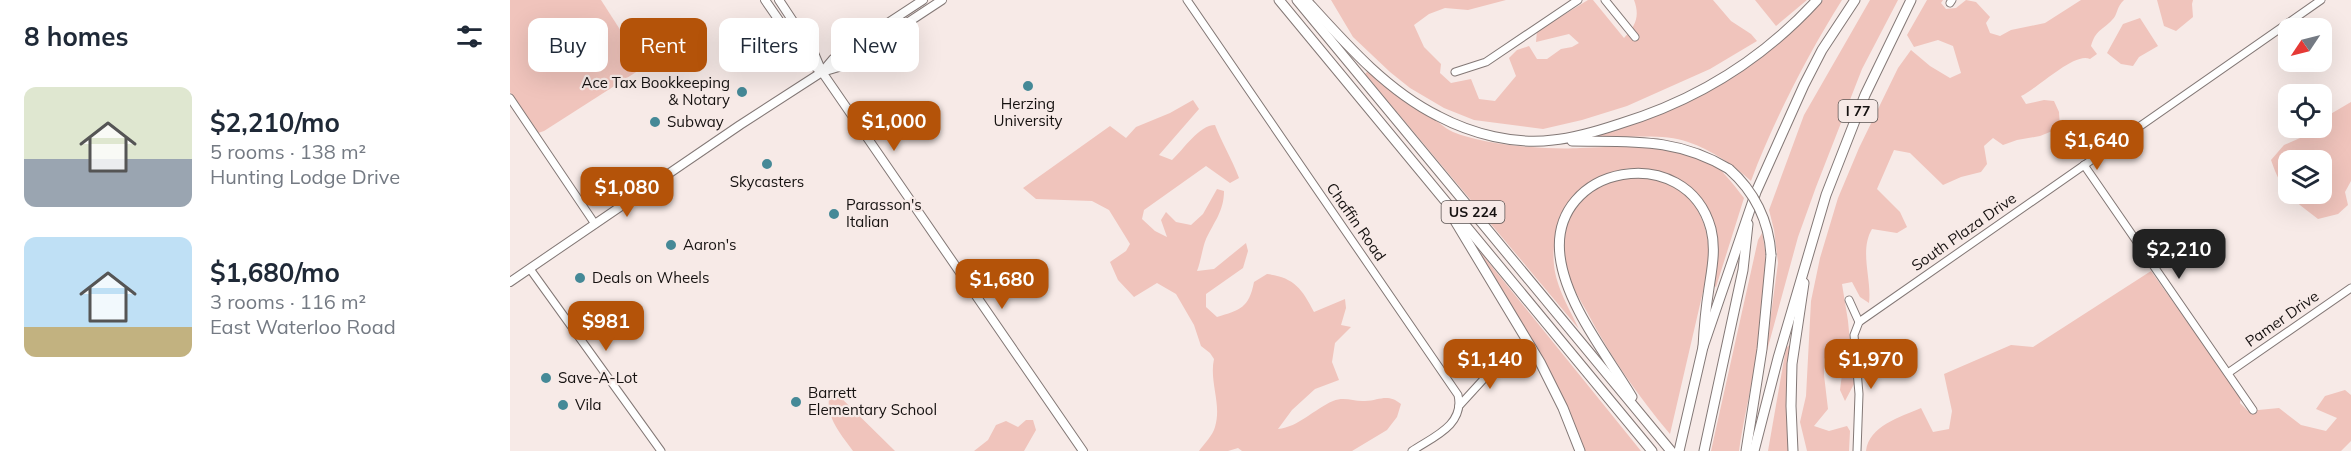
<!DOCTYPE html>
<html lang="en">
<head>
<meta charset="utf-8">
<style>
	body { margin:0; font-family:Mulish,sans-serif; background:#f2f2f3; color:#1f2937; height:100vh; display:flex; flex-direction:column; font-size:22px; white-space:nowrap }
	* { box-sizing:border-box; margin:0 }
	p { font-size:20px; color:#747a83 }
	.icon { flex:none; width:33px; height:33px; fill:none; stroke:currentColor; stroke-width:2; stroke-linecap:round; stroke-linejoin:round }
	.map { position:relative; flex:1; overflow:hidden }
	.side { display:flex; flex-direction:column; background:#fff; width:510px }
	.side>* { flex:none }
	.top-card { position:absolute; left:18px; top:18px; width:570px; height:54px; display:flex; gap:12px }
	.needle { width:39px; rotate:235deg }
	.buttons { position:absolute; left:1768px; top:18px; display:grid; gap:12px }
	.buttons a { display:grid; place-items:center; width:54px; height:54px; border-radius:12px; background:#fff; box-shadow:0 6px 24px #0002; font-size:30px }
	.price { position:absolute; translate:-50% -51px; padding:0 14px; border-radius:12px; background:#b45309; color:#fff; font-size:20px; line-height:39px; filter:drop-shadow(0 2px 3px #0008) }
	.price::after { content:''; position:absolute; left:50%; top:36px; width:18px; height:14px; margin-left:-9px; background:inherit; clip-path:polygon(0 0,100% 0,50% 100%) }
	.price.selected { background:#222; color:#fff }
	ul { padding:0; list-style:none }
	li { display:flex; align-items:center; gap:18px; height:150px; padding:0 24px }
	li span { display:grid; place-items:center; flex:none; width:168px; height:120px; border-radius:12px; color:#555 }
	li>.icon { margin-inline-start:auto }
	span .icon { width:72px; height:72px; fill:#fffc; stroke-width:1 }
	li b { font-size:26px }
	h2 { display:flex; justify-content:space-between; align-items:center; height:72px; padding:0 24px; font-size:26px }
	.pill { padding:0 21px; border-radius:12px; background:#fff; box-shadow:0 6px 24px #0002; font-size:21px; line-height:54px }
	.pill.selected { background:#b45309; color:#fff }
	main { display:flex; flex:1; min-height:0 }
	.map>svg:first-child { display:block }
</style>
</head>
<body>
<main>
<section class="side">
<h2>8 homes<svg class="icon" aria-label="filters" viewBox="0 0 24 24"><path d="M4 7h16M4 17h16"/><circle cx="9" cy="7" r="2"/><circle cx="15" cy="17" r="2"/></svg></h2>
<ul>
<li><span style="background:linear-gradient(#dfe7d0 60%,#9aa5b1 0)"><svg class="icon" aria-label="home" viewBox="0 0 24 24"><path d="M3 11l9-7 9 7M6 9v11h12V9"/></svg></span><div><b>$2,210/mo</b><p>5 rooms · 138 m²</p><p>Hunting Lodge Drive</p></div></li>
<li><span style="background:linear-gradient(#bfe0f5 75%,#c2b280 0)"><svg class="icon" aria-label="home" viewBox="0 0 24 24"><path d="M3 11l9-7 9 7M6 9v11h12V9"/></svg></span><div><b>$1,680/mo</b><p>3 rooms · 116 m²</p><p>East Waterloo Road</p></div></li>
</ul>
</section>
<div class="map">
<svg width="1841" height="451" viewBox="0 0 1841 451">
	<rect width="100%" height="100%" fill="#f7eae7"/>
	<g fill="#f0c4bc" fill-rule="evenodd">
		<polygon points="0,0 91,0 134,67 34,131 28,133 0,92"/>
		<path d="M821 0H996L958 10 935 8 919 14 904 25 914 47 931 64 930 73 941 83 961 79 969 99 985 101 1006 76 999 58 1007 50 1019 46 1027 59H1037L1051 49 1062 47 1069 43 1059 34 1026 42 1027 31 1078 0H1083L1114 38C1126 26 1130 16 1124 0H1203L1221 21 1241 34 1247 41 1200 69 1117 106 1072 120 1033 129 964 120 934 108 900 88 880 72 843 37Z"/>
		<polygon points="1245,0 1297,0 1266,26"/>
		<path d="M1313 0H1332C1298 54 1263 122 1241 181 1223 165 1202 150 1178 142 1153 133 1112 138 1085 138V136C1106 129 1127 124 1147 116 1212 90 1265 48 1313 0Z"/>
		<polygon points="1360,0 1388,0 1352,69 1306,187 1288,237 1255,358 1268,263 1264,230 1259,210 1294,115"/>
		<path d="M1417 0H1433L1431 3 1436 9 1446 8 1456 0 1466 2 1480 17 1476 23 1480 33 1490 36 1501 30 1535 23 1571 0H1614C1606 7 1608 15 1602 20 1592 31 1586 29 1581 46L1587 54 1580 59C1565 51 1527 89 1511 96L1516 104 1534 100 1544 101 1549 112 1550 128 1530 136 1507 140 1493 145 1483 138 1474 146 1477 164 1471 172 1451 177 1433 185 1400 153 1384 150 1367 189 1390 212 1397 227 1387 233 1362 229C1349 251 1362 279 1359 303L1350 297 1342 282 1332 284 1338 321 1344 384 1335 401 1330 390 1332 374 1326 351H1320L1314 359V375L1318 409 1304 426 1319 431 1337 426 1340 431 1339 451H1297L1290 422 1296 396 1301 301 1310 258 1328 198 1349 148 1388 68 1401 50 1420 66 1440 78 1451 73 1443 46 1428 40 1404 47 1397 35Z"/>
		<polygon points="1647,0 1683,0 1682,4 1683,17 1666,31 1654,26"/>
		<polygon points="1630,18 1648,46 1629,57 1623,66 1611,64 1597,53 1613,24"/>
		<path d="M859 70C878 84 898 99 917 113 925 119 934 128 943 132 974 145 1036 150 1070 148 1108 147 1160 141 1196 159 1212 168 1223 184 1234 198L1206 287 1203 285C1205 264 1208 243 1202 221 1198 207 1187 199 1175 191 1169 186 1161 178 1153 175 1097 148 1038 208 1044 265 1046 287 1060 310 1069 329L855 74Z"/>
		<path d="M683 100 689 109 649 155 662 160C674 149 689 125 705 125 712 143 722 159 729 178L720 183 696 166 634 210 632 219 645 231 657 237 651 220 656 212 666 222 681 225 693 214 707 189 714 191C714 211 704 222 696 239 692 249 691 261 687 271L704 269 736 243 738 251 733 268 696 294V307L707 317C730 310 739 308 744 282L757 274C783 277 792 288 804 312L835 299 836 308 831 325 841 327 825 343 822 362 829 380 805 389 782 410 768 429C789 427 804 409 823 401 835 396 844 402 855 401 870 400 878 393 891 404L887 417 877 430 842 451H732L728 448 718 451H689C694 444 703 435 705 427 712 404 699 382 704 359L700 353 691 346 684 325 666 294 647 283 624 297 608 280 600 262 616 251 620 244 599 210 582 201 526 199 513 188 600 126 616 138 626 127 660 113Z"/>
		<path d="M1841 102V181L1835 192 1838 205 1828 214 1808 219C1781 199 1772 192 1761 160L1774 145 1790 138 1802 128H1812V119ZM1779 160H1812V194H1779Z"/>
		<path d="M1132 175C1142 178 1155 180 1164 186 1193 203 1202 239 1198 270L1160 434C1128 396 1100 356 1077 312 1068 296 1058 280 1054 262 1047 229 1067 197 1096 182 1106 177 1121 177 1132 175Z"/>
		<path d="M1252 233C1267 295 1238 388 1229 451H1201L1248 240Z"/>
		<path d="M971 253 1131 451H1073C1050 382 1009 320 971 258Z"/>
		<path d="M1641 271 1731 397 1730 403 1738 411 1769 408 1791 425 1816 431 1827 418 1806 409 1815 396 1835 390 1841 395V441L1831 451H1356C1359 426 1390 417 1411 408L1423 432 1439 429 1442 411 1434 374 1501 345 1523 347Z"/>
		<polygon points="1282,343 1283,451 1258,451 1276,348"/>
		<path d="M322 389 385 451H343C330 433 311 412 322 389Z"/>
		<polygon points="516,420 523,420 526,430 514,451 464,451 478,440 486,425 496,421 508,427"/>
	</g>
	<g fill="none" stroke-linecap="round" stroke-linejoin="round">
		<defs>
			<g id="minor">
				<path d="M677 0 948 395C955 425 923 437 902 451"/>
				<polyline points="1095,0 1125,37"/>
				<polyline points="1440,3 1442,0"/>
				<polyline points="945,72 976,62 1068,0"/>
				<polyline points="0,98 85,224"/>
				<polyline points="1574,165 1743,410"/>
				<polyline points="20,269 151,451"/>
				<polyline points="1339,300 1349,322"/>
				<polyline points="1718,373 1841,288"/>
				<polyline points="949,406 992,359"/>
				<polyline points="1347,451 1349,394 1344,335 1349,322 1811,0"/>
			</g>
			<g id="major">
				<polyline points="255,0 295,58 310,71"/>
				<polyline points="269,0 304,53 312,72 573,451"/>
				<polyline points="312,72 323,59 413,0"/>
				<polyline points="0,282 230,125 312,72 329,67 353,52 432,0"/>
			</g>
			<g id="highway">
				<polyline points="769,0 1142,451"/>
				<polyline points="787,0 1161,451"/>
				<path d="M796 0C835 43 876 90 928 116 962 134 1005 145 1043 140 1065 138 1088 131 1109 124 1185 101 1253 59 1307 0"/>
				<path d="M1062 141C1120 142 1166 137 1219 169"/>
				<polyline points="945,221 1030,362 1053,408 1070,451"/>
				<path d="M1122 397C1097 355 1056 305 1050 256 1039 164 1177 140 1201 229 1206 249 1202 268 1199 288 1196 307 1194 327 1193 347"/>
				<polyline points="1169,451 1193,347 1246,192 1294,85 1312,50 1345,0"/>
				<polyline points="1194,451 1233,270 1238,224"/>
				<polyline points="1236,451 1252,349 1261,255"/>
				<polyline points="1244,451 1268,358 1316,195 1355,95 1401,0"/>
				<polyline points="1283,451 1281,406 1282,364 1294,283"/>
			</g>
		</defs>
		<use href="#minor" stroke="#837876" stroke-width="9"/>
		<use href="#major" stroke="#837876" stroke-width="10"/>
		<use href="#highway" stroke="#837876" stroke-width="11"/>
		<use href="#minor" stroke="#fff" stroke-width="7"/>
		<use href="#major" stroke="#fff" stroke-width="8"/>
		<use href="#highway" stroke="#fff" stroke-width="9"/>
		<defs>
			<path id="highway-bridge" d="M1219 169C1244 191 1259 221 1261 255"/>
		</defs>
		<use href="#highway-bridge" stroke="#837876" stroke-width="11" stroke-linecap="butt"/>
		<use href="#highway-bridge" stroke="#fff" stroke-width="9"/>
	</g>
	<g fill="#458997" stroke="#f7eae7" stroke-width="2">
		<circle cx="518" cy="86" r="6"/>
		<circle cx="232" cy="92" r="6"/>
		<circle cx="145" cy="122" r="6"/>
		<circle cx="257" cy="164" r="6"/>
		<circle cx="324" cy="214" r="6"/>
		<circle cx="161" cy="245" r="6"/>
		<circle cx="70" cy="278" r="6"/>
		<circle cx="36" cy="378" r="6"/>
		<circle cx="286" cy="402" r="6"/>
		<circle cx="53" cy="405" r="6"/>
	</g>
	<g text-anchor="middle" stroke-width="4.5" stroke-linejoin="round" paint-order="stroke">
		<g fill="#f7eae7" stroke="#5a5351" stroke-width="1.5">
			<rect x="1328.5" y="100" width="39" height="22" rx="4.5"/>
			<rect x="931.5" y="201" width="63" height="22" rx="4.5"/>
		</g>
		<g font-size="14" font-weight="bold" fill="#161211">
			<text x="1348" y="116">I 77</text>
			<text x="963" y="217">US 224</text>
		</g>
		<g font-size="15" fill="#161211" stroke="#f7eae7" text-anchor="start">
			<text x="220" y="88" text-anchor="end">Ace Tax Bookkeeping<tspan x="220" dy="17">&amp; Notary</tspan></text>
			<text x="518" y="109" text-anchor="middle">Herzing<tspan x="518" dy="17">University</tspan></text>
			<text x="157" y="127">Subway</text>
			<text x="257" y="187" text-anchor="middle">Skycasters</text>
			<text x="336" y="210">Parasson's<tspan x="336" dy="17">Italian</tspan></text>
			<text x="173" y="250">Aaron's</text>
			<text x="82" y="283">Deals on Wheels</text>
			<text x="48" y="383">Save-A-Lot</text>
			<text x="298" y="398">Barrett<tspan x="298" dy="17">Elementary School</tspan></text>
			<text x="65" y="410">Vila</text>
		</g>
		<g font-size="15" fill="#161211" stroke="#f7eae7">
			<text transform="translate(846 222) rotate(55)" y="5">Chaffin Road</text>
			<text transform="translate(1454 232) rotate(-35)" y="5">South Plaza Drive</text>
			<text transform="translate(1772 319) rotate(-35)" y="5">Pamer Drive</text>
		</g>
	</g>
</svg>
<div class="buttons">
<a><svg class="needle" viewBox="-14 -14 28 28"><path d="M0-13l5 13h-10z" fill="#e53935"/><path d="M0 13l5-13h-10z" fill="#747a83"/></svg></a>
<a><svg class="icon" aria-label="locate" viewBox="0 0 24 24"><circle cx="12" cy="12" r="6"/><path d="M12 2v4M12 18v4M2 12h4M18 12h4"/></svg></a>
<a><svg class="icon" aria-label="layers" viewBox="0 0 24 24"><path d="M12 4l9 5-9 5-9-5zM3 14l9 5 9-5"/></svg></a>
</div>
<b class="price" style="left:384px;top:152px">$1,000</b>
<b class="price" style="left:1587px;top:171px">$1,640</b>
<b class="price" style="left:117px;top:218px">$1,080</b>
<b class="price selected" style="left:1669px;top:280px">$2,210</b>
<b class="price" style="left:492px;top:310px">$1,680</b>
<b class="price" style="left:96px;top:352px">$981</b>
<b class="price" style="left:980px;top:390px">$1,140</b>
<b class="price" style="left:1361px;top:390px">$1,970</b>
<div class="top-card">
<a class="pill">Buy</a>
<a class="pill selected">Rent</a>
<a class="pill">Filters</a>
<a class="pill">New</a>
</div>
</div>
</main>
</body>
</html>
